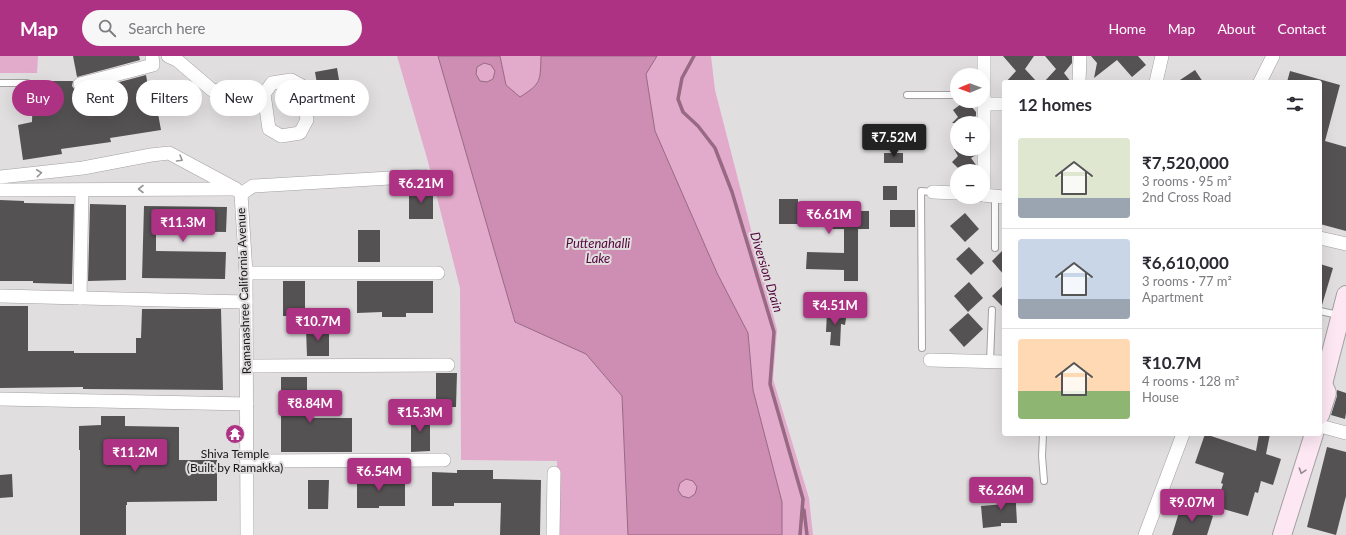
<!DOCTYPE html>
<html lang="en">
<head>
<meta charset="utf-8">
<style>
	body { margin:0; font-family:Lato,sans-serif; background:#f7f7f7; color:#2b2b33; height:100vh; display:flex; flex-direction:column; font-size:15px; white-space:nowrap }
	* { box-sizing:border-box; margin:0 }
	p { font-size:13px; color:#7c7c81 }
	.icon { flex:none; width:22px; height:22px; fill:none; stroke:currentColor; stroke-width:2; stroke-linecap:round; stroke-linejoin:round }
	.map { position:relative; flex:1; overflow:hidden }
	.sheet { position:absolute; left:1002px; top:24px; width:320px; height:356px; display:flex; flex-direction:column; background:#fff; border-radius:4px; box-shadow:0 4px 16px #0002 }
	.sheet>* { flex:none }
	.banner { position:absolute; left:12px; top:24px; width:380px; height:36px; display:flex; gap:8px }
	.needle { width:26px; rotate:269deg }
	.buttons { position:absolute; left:950px; top:12px; display:grid; gap:8px }
	.buttons a { display:grid; place-items:center; width:40px; height:40px; border-radius:50%; background:#fff; box-shadow:0 4px 16px #0002; font-size:20px }
	.price { position:absolute; translate:-50% -34px; padding:0 9px; border-radius:4px; background:#ae3284; color:#fff; font-size:13px; line-height:26px; filter:drop-shadow(0 1px 2px #0008) }
	.price::after { content:''; position:absolute; left:50%; top:24px; width:12px; height:9px; margin-left:-6px; background:inherit; clip-path:polygon(0 0,100% 0,50% 100%) }
	.price.selected { background:#222; color:#fff }
	ul { padding:0; list-style:none }
	li { display:flex; align-items:center; gap:12px; height:100px; padding:0 16px }
	li+li { border-top:1px solid #e1e1e2 }
	li span { display:grid; place-items:center; flex:none; width:112px; height:80px; border-radius:4px; color:#555 }
	li>.icon { margin-inline-start:auto }
	span .icon { width:48px; height:48px; fill:#fffc; stroke-width:1 }
	li b { font-size:17px }
	h2 { display:flex; justify-content:space-between; align-items:center; height:48px; padding:0 16px; font-size:17px }
	.pill { padding:0 14px; border-radius:18px; background:#fff; box-shadow:0 4px 16px #0002; font-size:14px; line-height:36px }
	.pill.selected { background:#ae3284; color:#fff }
	header { display:flex; align-items:center; gap:24px; box-sizing:border-box; height:56px; padding:0 20px; background:#ae3284; color:#fff }
	header strong { font-size:19px }
	nav { display:flex; gap:22px; margin-inline-start:auto; font-size:14px }
	.search { width:280px; height:36px; background:#f7f7f7; display:flex; align-items:center; gap:10px; box-sizing:border-box; padding:0 14px; border-radius:22px; color:#7c7c81; font-size:15px }
	.map>svg:first-child { display:block }
</style>
</head>
<body>
<header>
<strong>Map</strong>
<div class="search"><svg class="icon" aria-label="search" viewBox="0 0 24 24"><circle cx="10" cy="10" r="6"/><path d="M15 15l6 6"/></svg>Search here</div>
<nav><a>Home</a><a>Map</a><a>About</a><a>Contact</a></nav>
</header>
<div class="map">
<svg width="1346" height="479" viewBox="0 0 1346 479">
	<rect width="100%" height="100%" fill="#e1dedf"/>
	<g fill="#e3abcb">
		<polygon points="0,0 38,0 37,17 0,17"/>
		<polygon points="397,0 438,0 515,266 586,298 622,340 628,479 557,479 557,405 461,404 460,232 427,102"/>
		<path d="M500 0H541C540 25 542 27 520 41L506 29Z"/>
		<polygon points="657,0 711,0 715,34 777,274 773,323 809,442 813,479 782,479 782,446 753,334 748,277 717,217 655,75 646,18"/>
		<circle cx="485" cy="17" r="10"/>
		<circle cx="688" cy="432" r="10"/>
	</g>
	<path fill="#ce8db2" stroke="#976983" fill-rule="evenodd" d="M438 0H500L506 29 520 41C542 27 540 25 541 0H657L646 18 655 75 717 217 748 277 753 334 782 446V479H628L622 340 586 298 515 266ZM484 7 491 9 495 15 493 23 487 26 480 25 476 18 477 11ZM686 423 693 425 697 431 695 438 689 442 682 440 678 434 680 427Z"/>
	<g fill="none" stroke-linecap="round" stroke-linejoin="round">
		<g stroke="#976983" stroke-width="3.5">
			<polyline points="694,0 682,22 678,43 683,56 698,70 715,92 732,136 774,276 770,328 803,443 800,479"/>
			<polyline points="804,454 807,479"/>
		</g>
	</g>
	<g fill="#555253">
		<polygon points="73,0 139,0 140,4 77,21"/>
		<polygon points="1003,0 1034,0 1025,13 1037,26 1006,26 1016,15"/>
		<polygon points="1045,0 1072,0 1072,7 1064,17 1071,26 1044,26 1056,13"/>
		<polygon points="1091,0 1138,0 1146,9 1132,21 1117,4 1094,22 1097,7"/>
		<polygon points="337,12 344,53 322,57 315,16"/>
		<polygon points="1195,14 1203,26 1177,26"/>
		<polygon points="1290,15 1340,29 1325,85 1346,91 1346,175 1320,168 1320,26 1287,26"/>
		<polygon points="146,19 150,41 155,41 161,74 110,82 111,86 61,93 62,98 23,104 18,69 32,66 33,25 73,25 72,30 75,34 78,36 81,51 111,46 108,29"/>
		<polygon points="965,45 967,45 976,56 976,60 971,63 974,67 952,67 958,61 953,54"/>
		<polygon points="954,93 976,93 976,99 971,102 976,109 968,115 961,115 952,106 958,100"/>
		<rect x="884" y="97" width="19" height="10"/>
		<rect x="883" y="130" width="14" height="14"/>
		<rect x="409" y="133" width="24" height="30"/>
		<polygon points="779,143 798,143 798,152 825,152 825,155 869,155 869,173 858,173 858,225 844,225 844,214 806,213 807,196 844,197 844,173 829,173 829,171 810,171 810,168 779,168"/>
		<polygon points="0,144 24,145 24,147 74,148 72,228 33,227 33,225 0,225"/>
		<polygon points="90,148 126,149 126,224 88,225"/>
		<polygon points="144,150 227,151 226,176 156,175 156,195 226,196 225,223 142,222"/>
		<rect x="890" y="154" width="25" height="17"/>
		<polygon points="965,157 979,173 965,186 950,170"/>
		<rect x="358" y="174" width="22" height="32"/>
		<polygon points="969,191 984,207 971,219 956,203"/>
		<polygon points="1004,193 1004,219 992,205"/>
		<polygon points="1320,208 1333,212 1322,249 1320,248"/>
		<rect x="283" y="225" width="22" height="35"/>
		<polygon points="357,225 433,225 433,257 406,257 406,261 382,261 382,256 357,257"/>
		<polygon points="969,226 983,242 968,256 954,240"/>
		<polygon points="1004,229 1004,252 992,240"/>
		<polygon points="0,250 28,250 28,295 74,295 74,297 136,297 136,282 141,282 142,253 221,253 223,334 83,333 83,331 0,332"/>
		<polygon points="827,255 847,256 845,269 841,268 840,290 830,289 831,276 826,276"/>
		<polygon points="968,257 983,273 964,291 949,274"/>
		<polygon points="306,273 329,273 329,300 307,300"/>
		<polygon points="436,317 457,317 456,351 436,351"/>
		<polygon points="281,321 307,321 307,362 352,362 352,396 281,396"/>
		<polygon points="1337,334 1346,337 1346,357 1345,363 1331,359 1337,340"/>
		<polygon points="411,358 430,358 430,395 411,396"/>
		<polygon points="101,360 125,360 125,370 179,371 179,404 217,404 217,445 127,446 127,449 126,449 126,479 80,479 80,394 79,394 79,370 101,369"/>
		<polygon points="1205,378 1256,395 1259,378 1270,378 1266,398 1281,403 1273,429 1261,425 1258,437 1255,436 1248,460 1216,451 1223,428 1221,427 1224,417 1195,407"/>
		<polygon points="1327,391 1346,396 1346,440 1336,479 1307,471"/>
		<polygon points="457,414 493,414 493,423 541,424 540,479 500,479 501,447 454,447 454,450 432,450 432,416 457,417"/>
		<polygon points="12,418 13,441 0,442 0,419"/>
		<polygon points="357,418 379,418 379,423 405,424 405,450 379,450 379,452 357,452"/>
		<polygon points="308,424 329,424 328,453 308,453"/>
		<polygon points="1004,431 1015,431 1017,467 1001,467 1001,470 983,472 981,450 1005,448"/>
		<polygon points="1181,450 1213,460 1207,479 1172,479"/>
	</g>
	<g fill="none" stroke-linecap="round" stroke-linejoin="round">
		<defs>
			<g id="lane">
				<polyline points="0,27 27,27"/>
				<polyline points="907,39 957,39"/>
				<polyline points="995,192 995,140"/>
				<polyline points="1320,255 1338,259"/>
				<polyline points="922,292 921,135 933,136"/>
				<polyline points="990,306 992,254"/>
				<polyline points="1043,378 1042,400 1044,425"/>
			</g>
			<g id="street">
				<polyline points="168,0 177,4 212,34 250,39 264,38 272,27 291,24 302,30 307,64 300,77 281,80 269,73 264,38"/>
				<polyline points="1079,26 1080,0"/>
				<polyline points="1156,26 1162,0"/>
				<polyline points="1260,26 1273,0"/>
				<polyline points="80,28 153,9 152,0"/>
				<polyline points="984,48 1004,48"/>
				<polyline points="0,121 83,112 151,99 169,97 236,133 241,138 246,217 247,479"/>
				<polyline points="0,134 234,133"/>
				<polyline points="933,136 957,137"/>
				<polyline points="241,138 253,130 424,120"/>
				<polyline points="983,139 1004,141"/>
				<polyline points="984,139 984,0"/>
				<polyline points="1320,182 1346,188"/>
				<polyline points="246,217 438,217"/>
				<polyline points="0,240 246,246"/>
				<polyline points="80,242 82,134"/>
				<polyline points="930,304 1004,306"/>
				<polyline points="247,310 448,309"/>
				<polyline points="0,343 247,348"/>
				<polyline points="1320,370 1346,377"/>
				<polyline points="247,405 444,404"/>
				<polyline points="553,479 554,417"/>
				<polyline points="1145,479 1183,378"/>
			</g>
			<g id="secondary">
				<polyline points="1320,330 1323,328 1346,239"/>
				<polyline points="1320,359 1327,337 1323,328"/>
				<polyline points="1282,479 1314,378"/>
			</g>
		</defs>
		<use href="#lane" stroke="#a3a0a2" stroke-width="8"/>
		<use href="#street" stroke="#a3a0a2" stroke-width="14"/>
		<use href="#secondary" stroke="#a3a0a2" stroke-width="20"/>
		<use href="#lane" stroke="#fff" stroke-width="6"/>
		<use href="#street" stroke="#fff" stroke-width="13"/>
		<use href="#secondary" stroke="#fce7f3" stroke-width="18"/>
	</g>
	<defs><path id="oneway-chevron" d="M-2-3.5L2.5 0L-2 3.5" fill="none" stroke-width="1.6" stroke-linecap="round" stroke-linejoin="round"/></defs>
	<g stroke="#979696">
		<use href="#oneway-chevron" transform="translate(180 103) rotate(30)"/>
		<use href="#oneway-chevron" transform="translate(39 117) rotate(-6)"/>
		<use href="#oneway-chevron" transform="translate(141 133) rotate(180)"/>
	</g>
	<use stroke="#958990" href="#oneway-chevron" transform="translate(1302 415) rotate(108)"/>
	<defs>
		<symbol id="temple-disc" viewBox="-11 -11 22 22"><circle r="9.5" fill="#ae3284" stroke="#e1dedf"/><path d="M0-6L5-2H3V0L6.5 2.5H4V6H1.5V3h-3V6H-4V2.5H-6.5L-3 0V-2H-5Z" fill="#fff"/></symbol>
	</defs>
	<g fill-rule="evenodd">
		<use href="#temple-disc" x="224" y="367" width="22" height="22"/>
	</g>
	<g text-anchor="middle" stroke-width="4" stroke-linejoin="round" paint-order="stroke">
		<g font-size="12" fill="#171616" stroke="#e1dedf">
			<text transform="translate(244 235) rotate(-92)" y="4">Ramanashree California Avenue</text>
		</g>
		<g font-size="12" fill="#171616" stroke="#e1dedf">
			<text x="235" y="402">Shiva Temple<tspan x="235" dy="14">(Built by Ramakka)</tspan></text>
		</g>
		<g font-size="13" font-style="italic" fill="#56063e" stroke="#e1dedf">
			<text x="598" y="192">Puttenahalli<tspan x="598" dy="15">Lake</tspan></text>
			<text transform="translate(767 216) rotate(73)" y="5">Diversion Drain</text>
		</g>
	</g>
</svg>
<div class="buttons">
<a><svg class="needle" viewBox="-14 -14 28 28"><path d="M0-13l5 13h-10z" fill="#e53935"/><path d="M0 13l5-13h-10z" fill="#7c7c81"/></svg></a>
<a>+</a>
<a>−</a>
</div>
<b class="price selected" style="left:894px;top:102px">₹7.52M</b>
<b class="price" style="left:421px;top:148px">₹6.21M</b>
<b class="price" style="left:829px;top:179px">₹6.61M</b>
<b class="price" style="left:183px;top:187px">₹11.3M</b>
<b class="price" style="left:835px;top:270px">₹4.51M</b>
<b class="price" style="left:318px;top:286px">₹10.7M</b>
<b class="price" style="left:310px;top:368px">₹8.84M</b>
<b class="price" style="left:420px;top:377px">₹15.3M</b>
<b class="price" style="left:135px;top:417px">₹11.2M</b>
<b class="price" style="left:379px;top:436px">₹6.54M</b>
<b class="price" style="left:1001px;top:455px">₹6.26M</b>
<b class="price" style="left:1192px;top:467px">₹9.07M</b>
<div class="banner">
<a class="pill selected">Buy</a>
<a class="pill">Rent</a>
<a class="pill">Filters</a>
<a class="pill">New</a>
<a class="pill">Apartment</a>
</div>
<section class="sheet">
<h2>12 homes<svg class="icon" aria-label="filters" viewBox="0 0 24 24"><path d="M4 7h16M4 17h16"/><circle cx="9" cy="7" r="2"/><circle cx="15" cy="17" r="2"/></svg></h2>
<ul>
<li><span style="background:linear-gradient(#dfe7d0 75%,#9aa5b1 0)"><svg class="icon" aria-label="home" viewBox="0 0 24 24"><path d="M3 11l9-7 9 7M6 9v11h12V9"/></svg></span><div><b>₹7,520,000</b><p>3 rooms · 95 m²</p><p>2nd Cross Road</p></div></li>
<li><span style="background:linear-gradient(#c9d6e8 75%,#9aa5b1 0)"><svg class="icon" aria-label="home" viewBox="0 0 24 24"><path d="M3 11l9-7 9 7M6 9v11h12V9"/></svg></span><div><b>₹6,610,000</b><p>3 rooms · 77 m²</p><p>Apartment</p></div></li>
<li><span style="background:linear-gradient(#ffd9b3 65%,#8fb573 0)"><svg class="icon" aria-label="home" viewBox="0 0 24 24"><path d="M3 11l9-7 9 7M6 9v11h12V9"/></svg></span><div><b>₹10.7M</b><p>4 rooms · 128 m²</p><p>House</p></div></li>
</ul>
</section>
</div>
</body>
</html>
